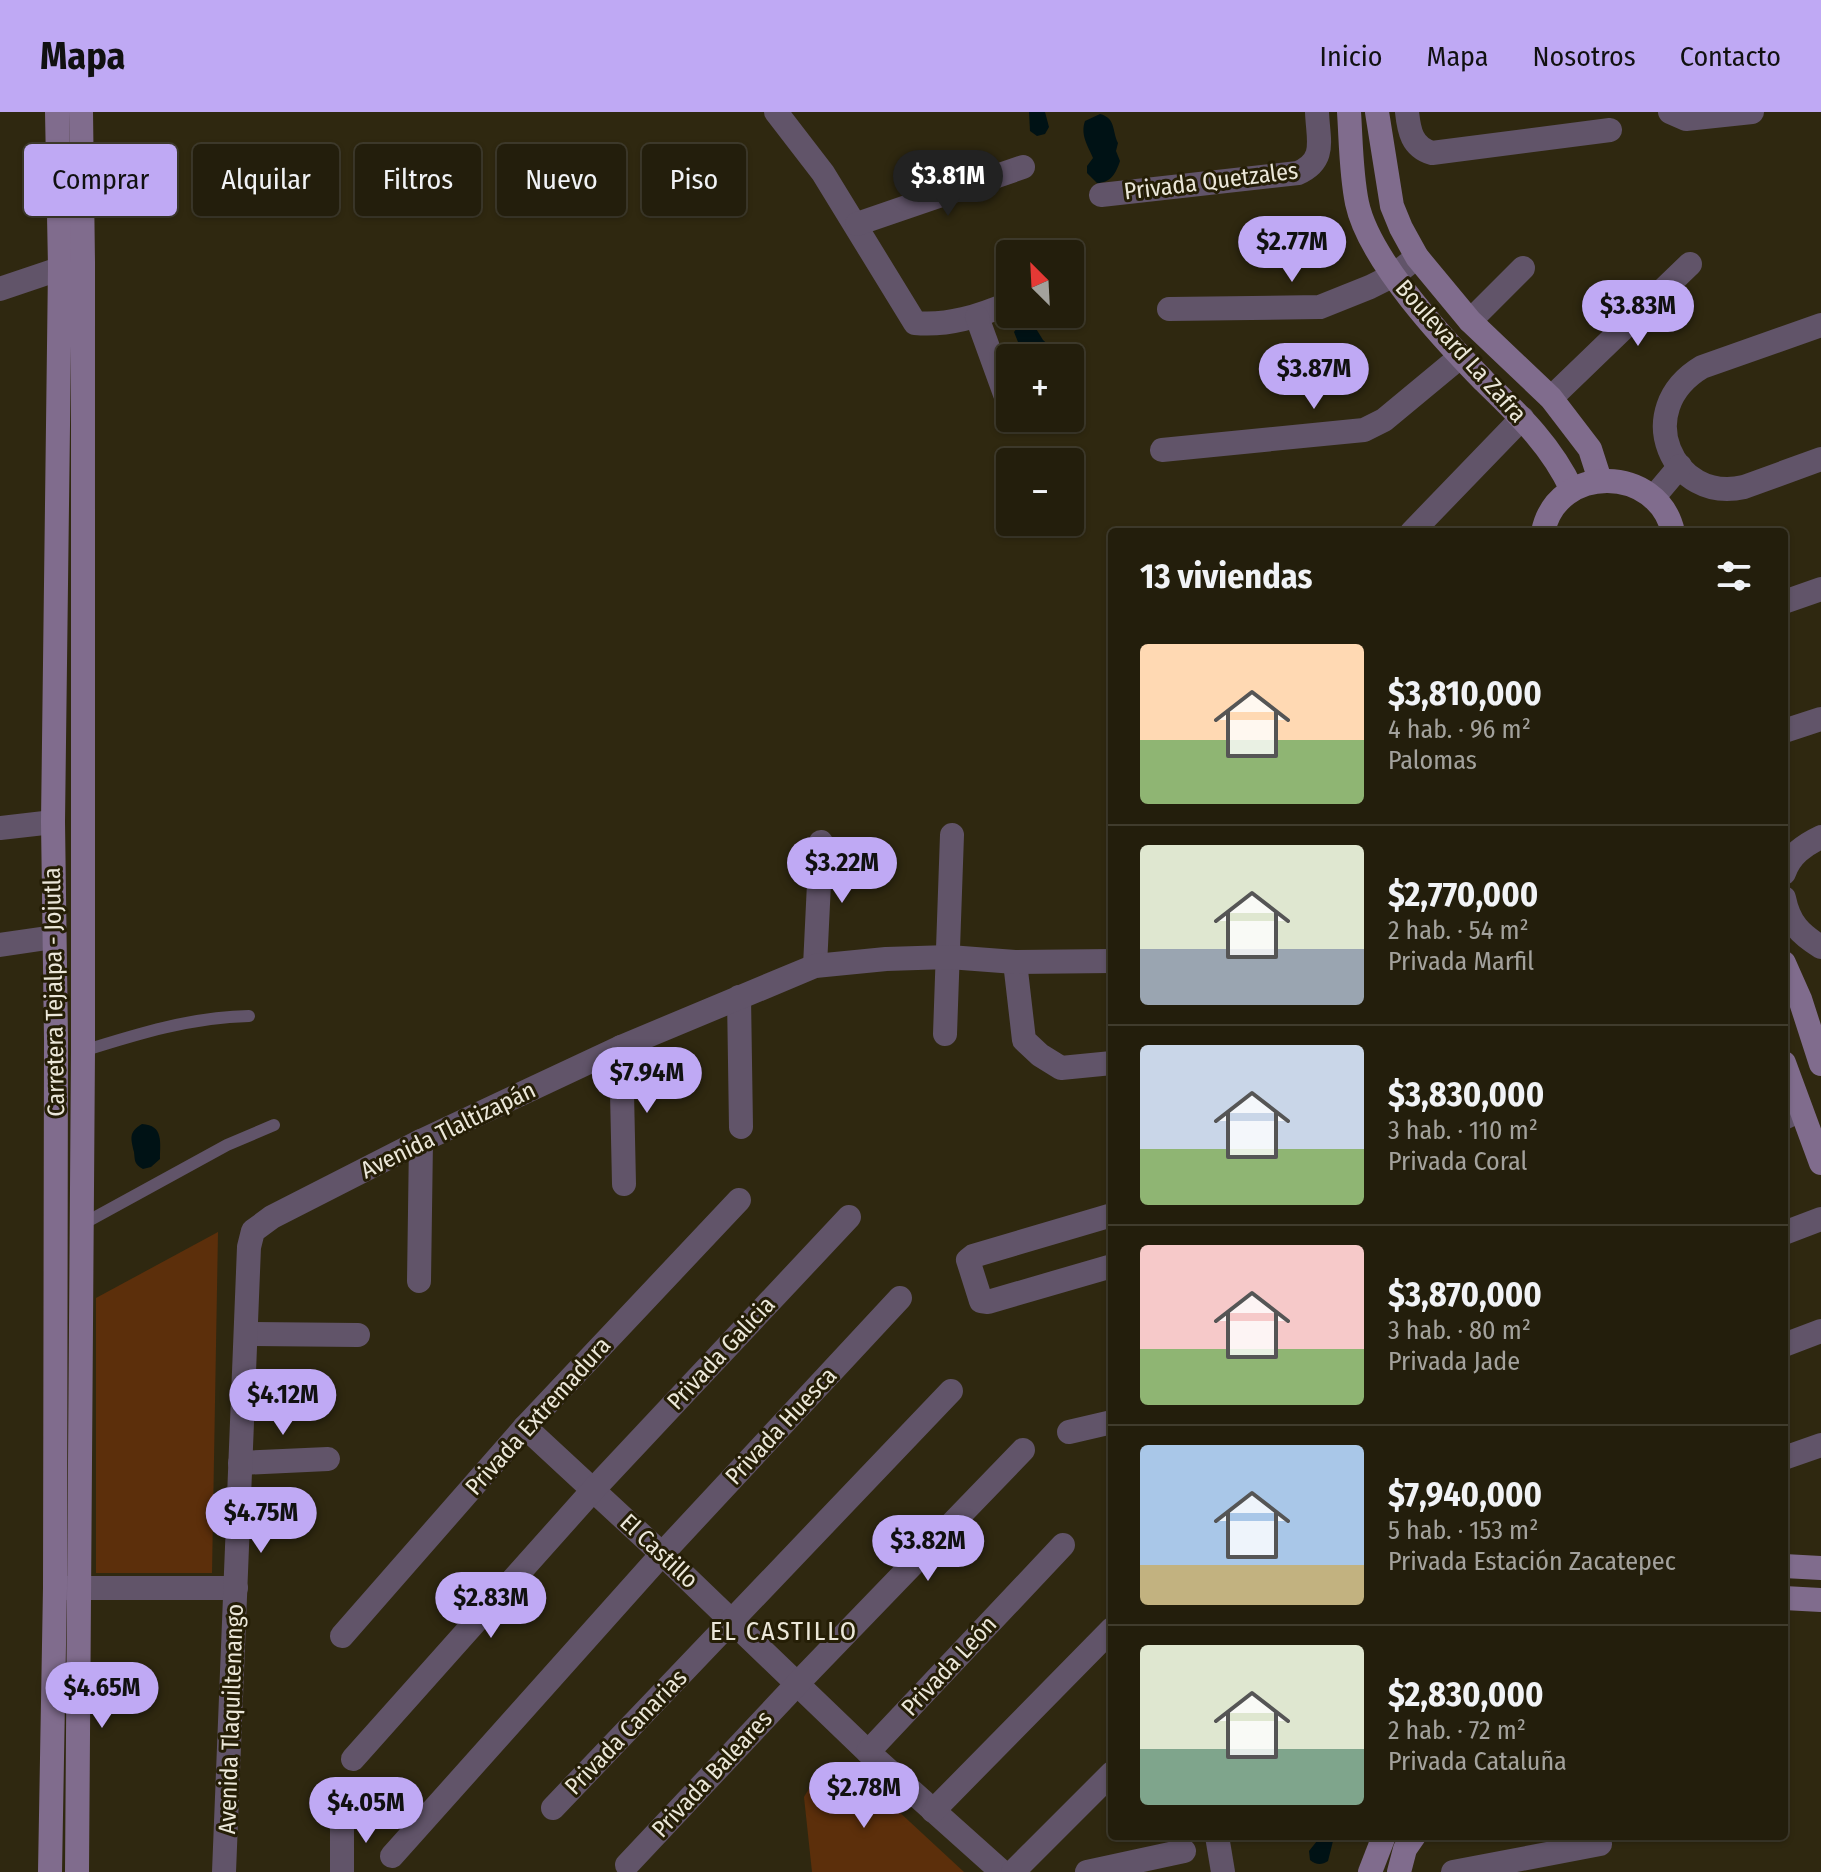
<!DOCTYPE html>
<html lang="es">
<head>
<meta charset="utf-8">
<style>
	body { margin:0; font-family:"Fira Sans Condensed",sans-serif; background:#2f2b1a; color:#f1f3f6; height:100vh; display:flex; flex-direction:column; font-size:30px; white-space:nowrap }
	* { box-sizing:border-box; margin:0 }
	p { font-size:26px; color:#a3a29d }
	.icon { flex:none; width:44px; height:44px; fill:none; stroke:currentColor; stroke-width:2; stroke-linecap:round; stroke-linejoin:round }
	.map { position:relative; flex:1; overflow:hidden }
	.panel { position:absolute; left:1108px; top:416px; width:680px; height:1312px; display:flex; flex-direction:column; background:#231e0c; border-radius:8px; box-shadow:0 2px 6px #0004,0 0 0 2px #403c2d }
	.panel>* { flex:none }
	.top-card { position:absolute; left:24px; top:32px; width:760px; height:72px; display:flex; gap:16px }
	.needle { width:52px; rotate:336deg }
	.fabs { position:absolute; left:996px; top:128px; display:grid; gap:16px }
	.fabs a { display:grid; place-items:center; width:88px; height:88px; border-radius:8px; background:#231e0c; box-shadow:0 2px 6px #0004,0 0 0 2px #403c2d; font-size:40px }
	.price { position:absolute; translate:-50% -68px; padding:0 18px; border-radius:28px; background:#bfa9f4; color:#111; font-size:26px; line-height:52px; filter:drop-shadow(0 2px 4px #0008) }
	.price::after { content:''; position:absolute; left:50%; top:48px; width:24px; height:18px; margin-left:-12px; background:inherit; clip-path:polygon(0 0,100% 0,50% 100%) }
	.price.on { background:#222; color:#fff }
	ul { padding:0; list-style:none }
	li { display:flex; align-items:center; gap:24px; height:200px; padding:0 32px }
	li+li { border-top:2px solid #403c2d }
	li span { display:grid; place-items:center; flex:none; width:224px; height:160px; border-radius:8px; color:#555 }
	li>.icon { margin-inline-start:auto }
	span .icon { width:96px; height:96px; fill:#fffc; stroke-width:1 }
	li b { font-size:34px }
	h2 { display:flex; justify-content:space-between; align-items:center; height:96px; padding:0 32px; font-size:34px }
	.chip { padding:0 28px; border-radius:8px; background:#231e0c; box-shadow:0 2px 6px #0004,0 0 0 2px #403c2d; font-size:28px; line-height:72px }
	.chip.on { background:#bfa9f4; color:#111 }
	header { display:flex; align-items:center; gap:48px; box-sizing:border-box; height:112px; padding:0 40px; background:#bfa9f4; color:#111 }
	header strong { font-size:38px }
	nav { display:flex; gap:44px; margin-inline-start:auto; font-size:28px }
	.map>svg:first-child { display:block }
</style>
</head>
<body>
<header>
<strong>Mapa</strong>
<nav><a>Inicio</a><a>Mapa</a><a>Nosotros</a><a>Contacto</a></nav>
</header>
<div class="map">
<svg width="1821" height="1760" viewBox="0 0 1821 1760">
	<rect width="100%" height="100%" fill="#2f2810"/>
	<g fill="#001215">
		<polygon points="1029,0 1045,0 1049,15 1045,22 1037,24 1030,19"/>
		<path d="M1100 2C1116 6 1112 19 1118 31L1116 39 1120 49C1116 61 1111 71 1097 71L1087 61V54L1093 46C1088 34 1080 23 1085 9Z"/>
		<polygon points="1022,209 1032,210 1043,228 1063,246 1028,246 1027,233 1018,230 1014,220"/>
		<path d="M142 1012C164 1013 160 1031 160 1047L151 1055 143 1057C134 1052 135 1049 134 1040 131 1027 128 1020 142 1012Z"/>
		<path d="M1321 1724H1338L1333 1729 1328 1749C1322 1753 1316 1753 1310 1748L1309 1739Z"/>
	</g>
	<g fill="#5c2f0b">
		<polygon points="218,1120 212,1461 96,1461 96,1186"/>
		<polygon points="828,1653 855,1659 964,1760 812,1760 804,1685 816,1665"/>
	</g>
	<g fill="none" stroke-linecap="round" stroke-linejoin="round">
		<g stroke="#615469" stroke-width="12">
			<path d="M83 939C137 922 192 905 249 904"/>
			<polyline points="81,1113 227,1033 274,1013"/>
		</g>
		<g stroke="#615469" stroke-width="24">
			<path d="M776 0 823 61 915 211C949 214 979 204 1010 191"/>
			<path d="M1407 0C1409 19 1412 35 1432 41L1610 18"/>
			<polyline points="1670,0 1686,7 1752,0"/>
			<path d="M1101 83 1298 61C1327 48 1318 28 1317 0"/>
			<polyline points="857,112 1023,55"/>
			<polyline points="0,177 77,151"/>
			<polyline points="1169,197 1320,195 1370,175 1394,163 1417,145"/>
			<polyline points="977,205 1010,296"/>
			<polyline points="1470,209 1523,156"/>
			<path d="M1821 213 1702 255C1630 298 1673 392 1744 375L1821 347"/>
			<polyline points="1551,286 1690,152"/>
			<polyline points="1162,338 1364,318 1384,308 1460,245"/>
			<polyline points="1653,386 1680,354"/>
			<polyline points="1412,420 1522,306"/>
			<polyline points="1784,490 1821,477"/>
			<polyline points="1784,619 1821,607"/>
			<polyline points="0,716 53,710"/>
			<path d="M1784 761C1790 743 1804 733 1821 725"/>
			<path d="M1784 786C1789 811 1800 822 1821 835"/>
			<polyline points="0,833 54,825"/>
			<polyline points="1015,850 1024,928 1040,943 1061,956 1112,951"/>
			<polyline points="815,854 821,730"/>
			<polyline points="739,885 741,1015"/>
			<polyline points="945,922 952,723"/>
			<polyline points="621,935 624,1072"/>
			<polyline points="1784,1006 1801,998"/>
			<polyline points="1112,1103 973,1144 968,1148 981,1189 988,1190 1112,1154"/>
			<polyline points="1784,1121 1821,1107"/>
			<polyline points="419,1169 421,1029"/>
			<polyline points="246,1222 358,1223"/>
			<polyline points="1784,1233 1821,1219"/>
			<polyline points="525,1315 662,1442 868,1640 1002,1760"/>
			<polyline points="1069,1320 1112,1310"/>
			<polyline points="1784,1346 1821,1333"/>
			<polyline points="240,1351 328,1347"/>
			<polyline points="59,1476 236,1476"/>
			<polyline points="342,1524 525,1315 739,1088"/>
			<polyline points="868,1640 1063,1433"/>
			<polyline points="353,1647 593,1378 849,1105"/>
			<polyline points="553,1696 951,1279"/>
			<polyline points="933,1699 1112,1517"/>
			<polyline points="342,1707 342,1760"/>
			<polyline points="1217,1724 1223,1760"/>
			<polyline points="392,1744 662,1442 900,1186"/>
			<polyline points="627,1753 798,1571 1023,1338"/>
			<polyline points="224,1760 249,1135 253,1119 272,1105 421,1029 621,935 815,854 886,847 949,845 1015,850 1112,849"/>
			<polyline points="1013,1760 1112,1661"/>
			<polyline points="1087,1760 1184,1739"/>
			<polyline points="1453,1760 1600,1732"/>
		</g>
		<g stroke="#806c8d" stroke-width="24">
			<path d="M1349 0C1351 30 1351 62 1357 91 1369 148 1444 228 1484 269 1519 303 1551 333 1572 378"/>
			<polyline points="1377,0 1392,94 1401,116 1417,145 1470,209 1551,286 1590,337 1600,368"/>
			<path d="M1543 420C1557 351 1658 353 1673 420"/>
			<polyline points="1784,851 1800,887 1821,952"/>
			<polyline points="1784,951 1821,1051"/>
			<polyline points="1784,1454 1821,1456"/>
			<polyline points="1784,1486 1821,1488"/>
			<polyline points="50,1760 55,1476 56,927 53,710 60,155 57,0"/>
			<polyline points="77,1760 83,939 83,150 81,0"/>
			<polyline points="1370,1760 1384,1724"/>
			<polyline points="1399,1760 1405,1737 1414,1724"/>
		</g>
	</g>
	<g text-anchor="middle" stroke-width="6" stroke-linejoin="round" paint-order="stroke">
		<g font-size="24" fill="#ebe7d9" stroke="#251e06">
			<text transform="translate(1211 69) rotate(-7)" y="8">Privada Quetzales</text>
			<text transform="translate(1461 239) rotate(48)" y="8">Boulevard La Zafra</text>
			<text transform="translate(54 880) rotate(-91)" y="8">Carretera Tejalpa - Jojutla</text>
			<text transform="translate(448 1018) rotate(-26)" y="8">Avenida Tlaltizapán</text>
			<text transform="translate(721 1241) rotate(-47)" y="8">Privada Galicia</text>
			<text transform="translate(538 1304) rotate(-48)" y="8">Privada Extremadura</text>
			<text transform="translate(781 1314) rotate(-47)" y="8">Privada Huesca</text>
			<text transform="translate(659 1439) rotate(43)" y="8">El Castillo</text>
			<text transform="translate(949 1554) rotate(-47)" y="8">Privada León</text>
			<text transform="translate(231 1607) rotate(-88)" y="8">Avenida Tlaquiltenango</text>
			<text transform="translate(626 1620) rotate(-46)" y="8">Privada Canarias</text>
			<text transform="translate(712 1662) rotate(-47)" y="8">Privada Baleares</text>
		</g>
		<g font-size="26" letter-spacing="2" fill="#ebe7d9" stroke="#251e06">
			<text x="784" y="1528">EL CASTILLO</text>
		</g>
	</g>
</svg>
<div class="fabs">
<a><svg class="needle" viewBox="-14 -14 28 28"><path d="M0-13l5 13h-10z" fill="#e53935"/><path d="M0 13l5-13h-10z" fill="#a3a29d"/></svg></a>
<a>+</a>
<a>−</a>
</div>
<b class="price on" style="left:948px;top:106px">$3.81M</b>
<b class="price" style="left:1292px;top:172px">$2.77M</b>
<b class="price" style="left:1638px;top:236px">$3.83M</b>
<b class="price" style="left:1314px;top:299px">$3.87M</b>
<b class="price" style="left:842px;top:793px">$3.22M</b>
<b class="price" style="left:647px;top:1003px">$7.94M</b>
<b class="price" style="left:283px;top:1325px">$4.12M</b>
<b class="price" style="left:261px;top:1443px">$4.75M</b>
<b class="price" style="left:928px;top:1471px">$3.82M</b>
<b class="price" style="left:491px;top:1528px">$2.83M</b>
<b class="price" style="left:102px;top:1618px">$4.65M</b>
<b class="price" style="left:864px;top:1718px">$2.78M</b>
<b class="price" style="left:366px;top:1733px">$4.05M</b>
<div class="top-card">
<a class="chip on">Comprar</a>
<a class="chip">Alquilar</a>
<a class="chip">Filtros</a>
<a class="chip">Nuevo</a>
<a class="chip">Piso</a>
</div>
<section class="panel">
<h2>13 viviendas<svg class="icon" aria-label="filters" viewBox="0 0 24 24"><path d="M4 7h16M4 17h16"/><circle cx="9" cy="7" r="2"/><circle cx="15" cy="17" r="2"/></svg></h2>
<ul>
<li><span style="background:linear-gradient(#ffd9b3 60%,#8fb573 0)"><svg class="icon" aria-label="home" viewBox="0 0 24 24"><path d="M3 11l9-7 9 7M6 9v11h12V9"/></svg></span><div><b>$3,810,000</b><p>4 hab. · 96 m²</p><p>Palomas</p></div></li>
<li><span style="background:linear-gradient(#dfe7d0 65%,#9aa5b1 0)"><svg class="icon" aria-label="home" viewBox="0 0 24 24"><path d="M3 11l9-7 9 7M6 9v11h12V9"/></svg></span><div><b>$2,770,000</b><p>2 hab. · 54 m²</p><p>Privada Marfil</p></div></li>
<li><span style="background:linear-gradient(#c9d6e8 65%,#8fb573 0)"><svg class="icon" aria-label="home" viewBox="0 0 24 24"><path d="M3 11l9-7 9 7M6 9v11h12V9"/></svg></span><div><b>$3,830,000</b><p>3 hab. · 110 m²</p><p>Privada Coral</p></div></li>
<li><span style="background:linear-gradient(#f6c9c9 65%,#8fb573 0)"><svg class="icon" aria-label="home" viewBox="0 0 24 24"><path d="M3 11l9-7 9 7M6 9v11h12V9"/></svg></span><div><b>$3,870,000</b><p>3 hab. · 80 m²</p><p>Privada Jade</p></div></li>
<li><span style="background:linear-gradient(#a9c7e8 75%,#c2b280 0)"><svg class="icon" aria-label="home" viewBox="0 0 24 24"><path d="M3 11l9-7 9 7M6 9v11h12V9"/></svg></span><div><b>$7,940,000</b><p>5 hab. · 153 m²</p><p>Privada Estación Zacatepec</p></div></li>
<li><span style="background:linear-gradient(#dfe7d0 65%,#7fa58c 0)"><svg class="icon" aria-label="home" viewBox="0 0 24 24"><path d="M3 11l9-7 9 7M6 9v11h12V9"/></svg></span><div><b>$2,830,000</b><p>2 hab. · 72 m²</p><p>Privada Cataluña</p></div></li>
</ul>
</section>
</div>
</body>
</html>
